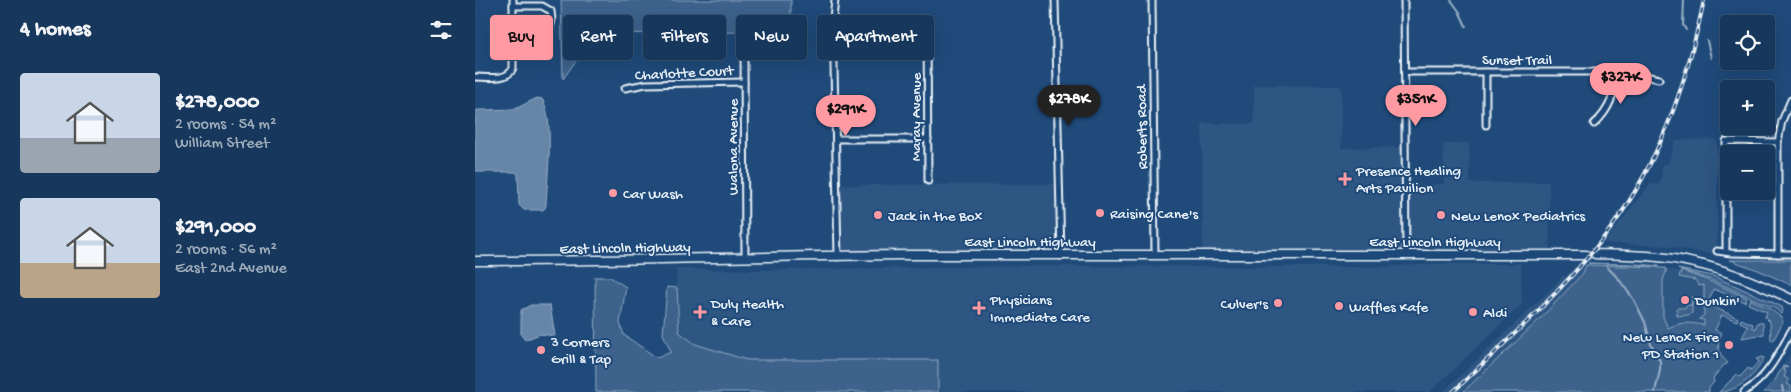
<!DOCTYPE html>
<html lang="en">
<head>
<meta charset="utf-8">
<style>
	body { margin:0; font-family:"Gochi Hand",sans-serif; background:#203f62; color:#f1f3f6; height:100vh; display:flex; flex-direction:column; font-size:19px; white-space:nowrap }
	* { box-sizing:border-box; margin:0 }
	p { font-size:16px; color:#9eacbb }
	.icon { flex:none; width:28px; height:28px; fill:none; stroke:currentColor; stroke-width:2; stroke-linecap:round; stroke-linejoin:round }
	.map { position:relative; flex:1; overflow:hidden }
	.side { display:flex; flex-direction:column; background:#17385c; width:475px }
	.side>* { flex:none }
	.banner { position:absolute; left:15px; top:15px; width:475px; height:45px; display:flex; gap:10px }
	.fabs { position:absolute; left:1245px; top:15px; display:grid; gap:10px }
	.fabs a { display:grid; place-items:center; width:55px; height:55px; border-radius:5px; background:#17385c; box-shadow:0 5px 20px #0002,0 0 0 1px #365272; font-size:25px }
	.price { position:absolute; translate:-50% -42px; padding:0 11px; border-radius:18px; background:#ff9aa2; color:#111; font-size:16px; line-height:32px; filter:drop-shadow(0 1px 2px #0008) }
	.price::after { content:''; position:absolute; left:50%; top:30px; width:15px; height:11px; margin-left:-8px; background:inherit; clip-path:polygon(0 0,100% 0,50% 100%) }
	.price.selected { background:#222; color:#fff }
	ul { padding:0; list-style:none }
	li { display:flex; align-items:center; gap:15px; height:125px; padding:0 20px }
	li span { display:grid; place-items:center; flex:none; width:140px; height:100px; border-radius:5px; color:#555 }
	li>.icon { margin-inline-start:auto }
	span .icon { width:60px; height:60px; fill:#fffc; stroke-width:1 }
	li b { font-size:21px }
	h2 { display:flex; justify-content:space-between; align-items:center; height:60px; padding:0 20px; font-size:21px }
	.chip { padding:0 18px; border-radius:5px; background:#17385c; box-shadow:0 5px 20px #0002,0 0 0 1px #365272; font-size:18px; line-height:45px }
	.chip.selected { background:#ff9aa2; color:#111 }
	main { display:flex; flex:1; min-height:0 }
	.map>svg:first-child { display:block }
</style>
</head>
<body>
<main>
<section class="side">
<h2>4 homes<svg class="icon" aria-label="filters" viewBox="0 0 24 24"><path d="M4 7h16M4 17h16"/><circle cx="9" cy="7" r="2"/><circle cx="15" cy="17" r="2"/></svg></h2>
<ul>
<li><span style="background:linear-gradient(#c9d6e8 65%,#9aa5b1 0)"><svg class="icon" aria-label="home" viewBox="0 0 24 24"><path d="M3 11l9-7 9 7M6 9v11h12V9"/></svg></span><div><b>$278,000</b><p>2 rooms · 54 m²</p><p>William Street</p></div></li>
<li><span style="background:linear-gradient(#c9d6e8 65%,#b9a48a 0)"><svg class="icon" aria-label="home" viewBox="0 0 24 24"><path d="M3 11l9-7 9 7M6 9v11h12V9"/></svg></span><div><b>$291,000</b><p>2 rooms · 56 m²</p><p>East 2nd Avenue</p></div></li>
</ul>
</section>
<div class="map">
<svg width="1316" height="392" viewBox="0 0 1316 392">
	<rect width="100%" height="100%" fill="#1f4a7a"/>
	<filter id="ink" filterUnits="userSpaceOnUse"><feTurbulence type="fractalNoise" baseFrequency=".02" numOctaves="2"/><feDisplacementMap in="SourceGraphic" scale="10" xChannelSelector="R" yChannelSelector="G"/><feConvolveMatrix kernelMatrix="1 2 1 2 8 2 1 2 1" color-interpolation-filters="sRGB"/></filter>
	<g filter="url(#ink)">
		<g fill="#2e5683">
			<polygon points="779,85 866,86 866,148 929,147 930,185 969,184 968,144 994,143 995,183 1074,182 1075,253 728,253 727,123 779,124"/>
			<polygon points="1242,139 1242,248 1240,255 1191,246 1129,243 1175,184 1185,184 1188,164 1193,164 1200,140"/>
			<polygon points="584,184 584,253 368,251 366,185"/>
			<polygon points="961,264 1046,264 1047,304 955,392 463,392 462,360 272,360 220,344 204,332 201,269 287,270 543,266 903,267"/>
			<polygon points="1099,267 1109,268 1108,272 1066,318 988,392 968,392 1078,287 1088,275 1091,277"/>
			<polygon points="1186,268 1210,272 1214,275 1230,280 1231,329 1187,330"/>
			<polygon points="1316,351 1316,387 1302,376"/>
		</g>
		<g fill="#3c628c" stroke="#92aac2">
			<polygon points="86,0 316,0 316,36 270,35 264,32 120,34 88,79"/>
			<polygon points="1255,260 1316,260 1316,285 1283,270"/>
			<path d="M1113 263C1137 264 1160 263 1184 266V268H1191V272L1188 280V317L1193 328C1208 321 1213 323 1229 325V320L1224 319 1229 315V285L1224 286 1220 280 1204 277 1206 271 1232 280 1272 298 1270 302 1239 289 1232 304 1263 318 1262 321 1247 315 1240 330 1247 333C1241 345 1243 354 1253 363L1248 366 1238 378 1239 382 1234 388V392H988L1066 318 1108 273 1111 265 1184 267 1163 265Z"/>
			<polygon points="1203,269 1238,276 1297,302 1307,307 1308,311 1306,314 1301,309 1234,279"/>
			<polygon points="120,277 135,277 151,287 145,323 149,335 182,358 196,352 188,334 192,287 202,288 204,332 220,344 272,360 463,360 463,392 121,392"/>
			<polygon points="1217,296 1217,313 1213,315 1202,316 1202,308 1211,308 1211,305 1217,305"/>
			<polygon points="1275,299 1297,310 1307,318 1308,322 1298,341 1296,340 1295,322 1290,317 1292,312 1273,304"/>
			<polygon points="1266,319 1278,324 1277,327 1280,329 1283,322 1288,323 1289,334 1267,338 1273,326 1265,322"/>
			<path d="M1287 357 1289 358C1282 375 1262 392 1244 392L1262 374 1265 377 1273 368 1276 370 1284 361 1281 359Z"/>
			<polygon points="1308,366 1313,367 1312,368 1309,367 1308,370 1311,371 1309,377 1314,380 1312,384 1316,386 1316,392 1289,392 1300,380"/>
		</g>
		<g fill="#6685a7" stroke="#9ab0c7">
			<path d="M62 98 67 99C80 117 72 180 71 205L70 208 68 210H49L44 205 43 174 40 172H5L0 170V114L2 110H6L40 109Z"/>
			<polygon points="56,305 75,305 80,336 65,334 50,340 46,335 46,310"/>
		</g>
		<g fill="none" stroke-linecap="round" stroke-linejoin="round">
			<g stroke="#9ab0c7" stroke-width="2">
				<polyline points="976,0 984,11 991,26"/>
				<polyline points="1209,0 1208,25 1211,30"/>
				<polyline points="1232,41 1236,58"/>
				<polyline points="1132,267 1143,278 1159,300 1170,322 1176,344 1185,361 1185,370 1180,392"/>
				<polyline points="1307,386 1308,392"/>
			</g>
			<defs>
				<g id="street">
					<polyline points="360,0 358,18 363,257"/>
					<polyline points="580,0 586,256"/>
					<polyline points="677,0 680,254"/>
					<polyline points="929,0 931,254"/>
					<polyline points="38,6 67,6 76,11 77,19 75,28 70,31 38,31"/>
					<polyline points="452,23 453,181"/>
					<polyline points="267,35 269,56 270,258"/>
					<polyline points="930,72 1141,72 1157,73 1184,79"/>
					<path d="M0 77C12 77 33 81 38 68V0"/>
					<polyline points="150,88 171,84 269,82"/>
					<path d="M1119 124C1135 110 1141 93 1141 72"/>
					<polyline points="1011,125 1011,72"/>
					<polyline points="361,139 453,139"/>
					<polyline points="1291,189 1302,189"/>
					<polyline points="1242,251 1256,253 1316,254"/>
					<polyline points="1251,252 1251,141 1303,142"/>
					<polyline points="1303,254 1303,142 1307,121 1316,100"/>
					<path d="M1269 392C1292 378 1304 354 1316 331"/>
				</g>
				<g id="primary">
					<path d="M1120 254C1153 255 1187 255 1219 263 1253 270 1285 284 1316 299"/>
					<path d="M0 261C145 261 290 256 435 255 661 255 886 255 1111 255"/>
				</g>
			</defs>
			<use href="#street" stroke="#e8f1f8" stroke-width="9"/>
			<use href="#primary" stroke="#e8f1f8" stroke-width="11"/>
			<use href="#street" stroke="#1f4a7a" stroke-width="5"/>
			<use href="#primary" stroke="#1f4a7a" stroke-width="8"/>
			<defs>
				<path id="rail" d="M978 392C1029 343 1082 297 1126 241 1182 171 1211 87 1229 0"/>
			</defs>
			<use href="#rail" stroke="#e8f1f8" stroke-width="4"/>
			<use href="#rail" stroke="#1f4a7a" stroke-width="2" stroke-dasharray="5.5" stroke-linecap="butt"/>
		</g>
	</g>
	<g fill="#ff9aa2" stroke="#1f4a7a" stroke-width="2">
		<path d="M867.5 171.5h5v5h5v5h-5v5h-5v-5h-5v-5h5z"/>
		<circle cx="138" cy="193" r="5"/>
		<circle cx="625" cy="213" r="5"/>
		<circle cx="403" cy="215" r="5"/>
		<circle cx="966" cy="215" r="5"/>
		<circle cx="1210" cy="300" r="5"/>
		<circle cx="803" cy="303" r="5"/>
		<circle cx="864" cy="306" r="5"/>
		<path d="M501.5 300.5h5v5h5v5h-5v5h-5v-5h-5v-5h5z"/>
		<path d="M222.5 304.5h5v5h5v5h-5v5h-5v-5h-5v-5h5z"/>
		<circle cx="998" cy="312" r="5"/>
		<circle cx="1254" cy="345" r="5"/>
		<circle cx="66" cy="350" r="5"/>
	</g>
	<g text-anchor="middle" stroke-width="4" stroke-linejoin="round" paint-order="stroke">
		<g font-size="15" fill="#e8f1f8" stroke="#1f4a7a">
			<text x="1042" y="64">Sunset Trail</text>
			<text transform="translate(209 72) rotate(-3)" y="5">Charlotte Court</text>
			<text transform="translate(440 117) rotate(-90)" y="5">Maray Avenue</text>
			<text transform="translate(666 127) rotate(-91)" y="5">Roberts Road</text>
			<text transform="translate(257 147) rotate(-90)" y="5">Walona Avenue</text>
			<text x="555" y="246">East Lincoln Highway</text>
			<text x="960" y="246">East Lincoln Highway</text>
			<text transform="translate(150 247) rotate(-1)" y="5">East Lincoln Highway</text>
		</g>
		<g font-size="15" fill="#e8f1f8" stroke="#1f4a7a" text-anchor="start">
			<text x="881" y="175">Presence Healing<tspan x="881" dy="17">Arts Pavilion</tspan></text>
			<text x="148" y="198">Car Wash</text>
			<text x="635" y="218">Raising Cane's</text>
			<text x="413" y="220">Jack in the Box</text>
			<text x="976" y="220">New Lenox Pediatrics</text>
			<text x="515" y="304">Physicians<tspan x="515" dy="17">Immediate Care</tspan></text>
			<text x="1220" y="305">Dunkin'</text>
			<text x="236" y="308">Duly Health<tspan x="236" dy="17">&amp; Care</tspan></text>
			<text x="793" y="308" text-anchor="end">Culver's</text>
			<text x="874" y="311">Waffles Kafe</text>
			<text x="1008" y="317">Aldi</text>
			<text x="1244" y="341" text-anchor="end">New Lenox Fire<tspan x="1244" dy="17">PD Station 1</tspan></text>
			<text x="76" y="346">3 Corners<tspan x="76" dy="17">Grill &amp; Tap</tspan></text>
		</g>
	</g>
</svg>
<div class="fabs">
<a><svg class="icon" aria-label="locate" viewBox="0 0 24 24"><circle cx="12" cy="12" r="6"/><path d="M12 2v4M12 18v4M2 12h4M18 12h4"/></svg></a>
<a>+</a>
<a>−</a>
</div>
<b class="price" style="left:1146px;top:105px">$327K</b>
<b class="price selected" style="left:594px;top:127px">$278K</b>
<b class="price" style="left:941px;top:127px">$351K</b>
<b class="price" style="left:371px;top:137px">$291K</b>
<div class="banner">
<a class="chip selected">Buy</a>
<a class="chip">Rent</a>
<a class="chip">Filters</a>
<a class="chip">New</a>
<a class="chip">Apartment</a>
</div>
</div>
</main>
</body>
</html>
